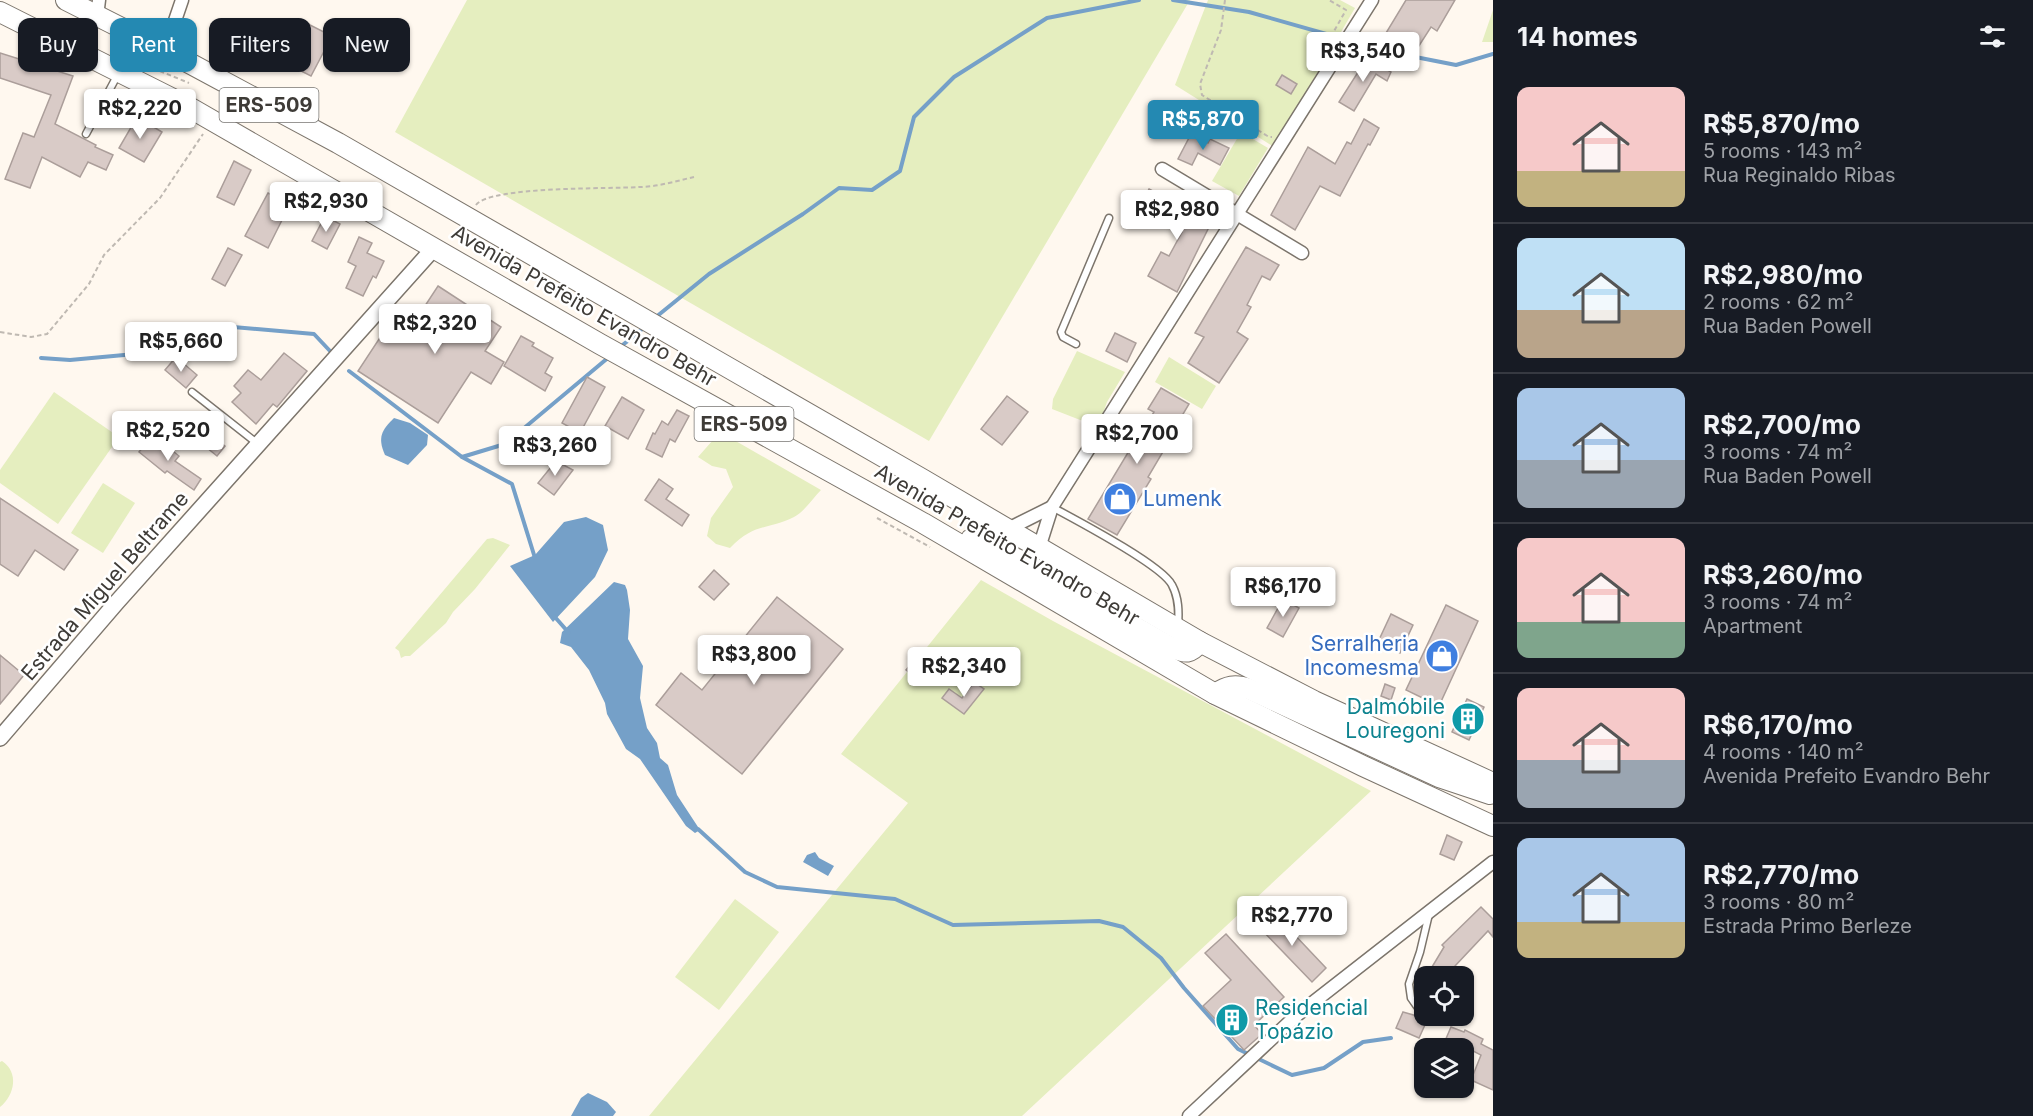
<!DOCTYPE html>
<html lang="en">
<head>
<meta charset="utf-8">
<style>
	body { margin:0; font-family:Inter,sans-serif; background:#242831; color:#f1f3f6; height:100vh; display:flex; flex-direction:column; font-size:22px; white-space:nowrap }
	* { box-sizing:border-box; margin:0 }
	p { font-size:20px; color:#9ea1a6 }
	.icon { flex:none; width:33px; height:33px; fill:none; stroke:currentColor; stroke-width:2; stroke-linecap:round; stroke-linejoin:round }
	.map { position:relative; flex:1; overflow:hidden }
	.panel { display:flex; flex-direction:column; background:#171b24; width:540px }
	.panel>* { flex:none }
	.guide { position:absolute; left:18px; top:18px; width:570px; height:54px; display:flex; gap:12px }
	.fabs { position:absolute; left:1414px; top:966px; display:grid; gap:12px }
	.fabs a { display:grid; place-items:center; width:60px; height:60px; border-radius:12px; background:#171b24; box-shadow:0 2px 4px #0004; font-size:30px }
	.price { position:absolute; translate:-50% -51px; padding:0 14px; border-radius:6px; background:#fff; color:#222; font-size:20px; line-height:39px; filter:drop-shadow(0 2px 3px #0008) }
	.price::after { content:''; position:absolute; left:50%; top:36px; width:18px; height:14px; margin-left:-9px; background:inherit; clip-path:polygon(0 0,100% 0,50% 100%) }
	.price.current { background:#2489b2; color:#fff }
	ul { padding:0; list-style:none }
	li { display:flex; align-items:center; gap:18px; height:150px; padding:0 24px }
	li+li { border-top:2px solid #363941 }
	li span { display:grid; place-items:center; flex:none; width:168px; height:120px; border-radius:12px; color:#555 }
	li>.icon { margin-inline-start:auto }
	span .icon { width:72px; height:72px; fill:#fffc; stroke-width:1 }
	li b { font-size:26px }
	h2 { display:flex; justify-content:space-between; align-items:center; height:72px; padding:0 24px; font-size:26px }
	.chip { padding:0 21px; border-radius:12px; background:#171b24; box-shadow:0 2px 4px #0004; font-size:21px; line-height:54px }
	.chip.current { background:#2489b2; color:#fff }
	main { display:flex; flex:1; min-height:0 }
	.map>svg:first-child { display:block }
</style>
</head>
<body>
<main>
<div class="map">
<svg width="1493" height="1116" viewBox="0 0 1493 1116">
	<rect width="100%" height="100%" fill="#fff8ef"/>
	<g fill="#e5eebf">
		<polygon points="467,0 1190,0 929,441 395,132"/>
		<polygon points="1208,0 1340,0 1355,8 1274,147 1175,85"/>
		<polygon points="1493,10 1493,42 1482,42"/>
		<polygon points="1241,132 1268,148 1239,196 1212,181"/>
		<polygon points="1077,351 1125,372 1107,402 1100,422 1093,425 1052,409 1053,399"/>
		<polygon points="1169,357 1216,386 1202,409 1155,382"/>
		<polygon points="54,392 119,437 58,524 0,483 0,470"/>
		<path d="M720 432 821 490C813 498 804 512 794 517 767 530 754 523 730 548L716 544 707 536 711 518 733 487 726 469 712 466 698 457Z"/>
		<polygon points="103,483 135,503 103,553 71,533"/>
		<polygon points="493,538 510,545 475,589 453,612 446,623 410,656 405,656 401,658 399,651 395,648 487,539"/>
		<polygon points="981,580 1053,621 1371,791 1022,1116 649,1116 908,803 841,754"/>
		<polygon points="735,899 779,932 719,1010 675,977"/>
		<path d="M2 1061C19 1072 15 1095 0 1107V1062Z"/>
	</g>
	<g fill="#75a0c8">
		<path d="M394 418 410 423 428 435 427 445 408 465 385 455C377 437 382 430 394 418Z"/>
		<polygon points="586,517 603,525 608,550 595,577 553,622 510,566 535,555 564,522"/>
		<polygon points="614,582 625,585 627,590 630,610 628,639 643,666 640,698 647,728 657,743 660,758 668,765 677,795 700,830 695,833 686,826 640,759 626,749 607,714 605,703 589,670 571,647 560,643 562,632"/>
		<polygon points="815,852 819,858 834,866 828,876 803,862 807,855"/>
		<polygon points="588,1093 607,1102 616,1112 613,1116 571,1116 581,1098"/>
	</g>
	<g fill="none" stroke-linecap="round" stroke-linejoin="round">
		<g stroke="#75a0c8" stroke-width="4">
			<polyline points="1173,0 1249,12 1390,52 1456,65 1493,54"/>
			<polyline points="656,317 709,274 803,214 839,188 872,190 900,171 914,117 954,77 1047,18 1139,0"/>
			<polyline points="619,348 646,326"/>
			<polyline points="41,358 70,360 135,354 199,324 314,334 330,351"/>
			<polyline points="349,371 462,457 505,444 609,357"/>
			<polyline points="462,457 512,484 535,558"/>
			<polyline points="554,616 569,633"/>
			<polyline points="698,829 745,872 777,887 895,899 953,925 1099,921 1123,927 1161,958 1184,988 1238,1049 1292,1075 1324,1068 1363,1042 1391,1038"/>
		</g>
	</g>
	<g fill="#d9cbc7" stroke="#ab9e9a" stroke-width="1.5">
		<polygon points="1406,0 1455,0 1437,31 1431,27 1415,52 1386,33"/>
		<polygon points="308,24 332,36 311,76 287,64"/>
		<polygon points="0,53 73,76 55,124 96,145 95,147 113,155 106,170 88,162 80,177 42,157 30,188 5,179 23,133 34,137 51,95 0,78"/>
		<polygon points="1367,58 1391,72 1387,81 1376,74 1354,111 1339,102"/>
		<polygon points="1282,75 1297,84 1291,94 1276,85"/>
		<polygon points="137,117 162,132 144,162 119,148"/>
		<polygon points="1364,119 1379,128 1370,145 1368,144 1340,196 1320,186 1295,230 1271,215 1308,147 1335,164 1347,142 1351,144"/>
		<polygon points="1191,134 1208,143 1210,139 1229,148 1220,165 1198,153 1192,165 1178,159"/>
		<polygon points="234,161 251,170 234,205 217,197"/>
		<polygon points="1149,189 1211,223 1177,292 1148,276 1161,252 1169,256 1182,232 1162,222 1166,213 1143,201"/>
		<polygon points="268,193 290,204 268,248 245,236"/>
		<polygon points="325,216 340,224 327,249 312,241"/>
		<polygon points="359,237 372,243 367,253 384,261 376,278 373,276 363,296 346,288 356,266 348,262"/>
		<polygon points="1246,247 1279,265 1270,280 1262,276 1247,305 1251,307 1237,332 1248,339 1219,383 1188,363 1204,337 1195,333"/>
		<polygon points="228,248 242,255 225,286 212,279"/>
		<polygon points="438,286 501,327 485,351 504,362 491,384 471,372 438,423 358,371 385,330 402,341"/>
		<polygon points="1115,333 1136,343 1127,362 1106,351"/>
		<polygon points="521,336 534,343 532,346 553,358 545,373 552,377 545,391 504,366"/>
		<polygon points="284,353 307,371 277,407 273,404 256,424 232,402 241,393 234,386 248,370 261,380"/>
		<polygon points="176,357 197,375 186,388 165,370"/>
		<polygon points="587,377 605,387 580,433 562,423"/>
		<polygon points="1161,388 1189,404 1176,426 1168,421 1153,443 1164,450 1148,477 1151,479 1117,535 1088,519 1132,446 1130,445 1137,433 1140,435 1154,412 1148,409"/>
		<polygon points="1007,396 1028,412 1002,445 981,429"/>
		<polygon points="622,397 644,410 628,439 605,426"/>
		<polygon points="677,410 689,416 675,442 670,439 662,457 646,449 653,433 655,434 662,421 668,425"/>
		<polygon points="204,429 225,446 217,456 196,439"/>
		<polygon points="153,435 179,456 175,461 201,479 194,490 167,471 165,473 139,452"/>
		<polygon points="556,461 573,470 554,495 538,483"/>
		<polygon points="659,479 673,489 666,499 689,515 682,526 645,500"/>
		<polygon points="0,498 78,550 64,570 35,550 18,576 0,564"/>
		<polygon points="714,570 729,584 714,600 699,587"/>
		<polygon points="777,597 843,649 742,774 656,705 681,673 702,690"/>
		<polygon points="1283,599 1299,608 1283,637 1267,628"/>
		<polygon points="1446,605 1478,621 1439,706 1406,690"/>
		<polygon points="1391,614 1413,625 1400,653 1378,642"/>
		<polygon points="0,655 24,675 0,704"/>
		<polygon points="913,662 922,670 916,678 906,670"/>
		<polygon points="974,682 984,689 964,714 942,698 949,689 962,698"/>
		<polygon points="1385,684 1395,688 1391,700 1381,696"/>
		<polygon points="1467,699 1484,707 1469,740 1452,732"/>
		<polygon points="1447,835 1462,842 1454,860 1440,854"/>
		<polygon points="1481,907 1493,919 1493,937 1488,931 1455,966 1449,976 1438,976 1429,972 1444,947 1442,945"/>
		<polygon points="1273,912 1326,968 1312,982 1258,926"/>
		<polygon points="1226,934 1284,997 1254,1025 1262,1034 1244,1050 1203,1006 1231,980 1205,953"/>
		<polygon points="1403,1012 1417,1016 1423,1020 1429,1016 1419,1038 1396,1028"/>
		<polygon points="1451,1027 1464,1032 1465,1030 1483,1039 1481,1044 1493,1050 1493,1090 1471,1080 1481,1055 1456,1042 1453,1048 1442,1048"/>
	</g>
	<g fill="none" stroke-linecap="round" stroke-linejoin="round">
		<defs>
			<g id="service">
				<polyline points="86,134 118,74"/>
				<polyline points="1076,344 1063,337 1061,332 1109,218"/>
				<polyline points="192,392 258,444"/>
				<path d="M1052 507C1076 520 1162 565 1172 585 1179 598 1179 612 1178 626"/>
				<polyline points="1423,1015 1411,998 1409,984 1420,952 1429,914"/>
			</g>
			<g id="minor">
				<polyline points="97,16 99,0"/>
				<polyline points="165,50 182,0"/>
				<polyline points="1162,169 1302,253"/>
				<polyline points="1008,529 1052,507"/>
				<polyline points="1039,548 1052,507 1372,0"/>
				<polyline points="1189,1116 1297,1015 1493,862"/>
			</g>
			<polyline id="tertiary" points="0,738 117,602 434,248"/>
			<g id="trunk">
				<polyline points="66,0 165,50 338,143 922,479 1200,642 1314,701 1493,783"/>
				<polyline points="0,12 187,106 600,344 923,523 1215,694 1363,766 1493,826"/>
				<path d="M971 539 1021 561 1170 647C1184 652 1189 656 1200 642"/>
				<path d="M1215 694C1227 686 1235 684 1249 689L1439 777 1490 794"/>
			</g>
		</defs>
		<use href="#service" stroke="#7c756c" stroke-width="9"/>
		<use href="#minor" stroke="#7c756c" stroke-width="15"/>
		<use href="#tertiary" stroke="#7c756c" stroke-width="18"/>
		<use href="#trunk" stroke="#7c756c" stroke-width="22"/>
		<g stroke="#bfb9b2" stroke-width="2" stroke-dasharray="4.5 3" stroke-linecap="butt">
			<polyline points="1225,0 1221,30 1200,84 1202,95 1269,137 1272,137"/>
			<polyline points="1316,63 1346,10 1329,0"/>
			<polyline points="154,71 155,69 189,83"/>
			<path d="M476 205C489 186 612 189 639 187 657 187 676 181 694 177"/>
			<polyline points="1203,217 1207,209"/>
			<polyline points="0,332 31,337 47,334 89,284 104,255 160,198 203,134"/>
			<polyline points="883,481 901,486"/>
			<polyline points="877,518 930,547"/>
		</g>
		<use href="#service" stroke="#fff" stroke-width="6"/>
		<use href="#minor" stroke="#fff" stroke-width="12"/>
		<use href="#tertiary" stroke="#fff" stroke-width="15"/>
		<use href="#trunk" stroke="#fff" stroke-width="20"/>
	</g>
	<defs>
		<symbol id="shop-disc" viewBox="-11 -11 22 22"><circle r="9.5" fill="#3f7fe0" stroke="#fff"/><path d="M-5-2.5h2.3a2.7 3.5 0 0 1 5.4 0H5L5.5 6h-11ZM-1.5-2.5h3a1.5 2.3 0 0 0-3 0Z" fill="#fff"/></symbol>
		<symbol id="building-disc" viewBox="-11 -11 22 22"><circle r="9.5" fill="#0f9aa8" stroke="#fff"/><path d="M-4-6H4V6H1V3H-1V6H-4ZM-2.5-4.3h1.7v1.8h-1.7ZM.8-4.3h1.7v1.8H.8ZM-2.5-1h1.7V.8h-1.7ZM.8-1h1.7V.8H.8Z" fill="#fff"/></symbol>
	</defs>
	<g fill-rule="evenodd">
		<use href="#shop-disc" x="1101" y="480" width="38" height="38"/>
		<use href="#shop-disc" x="1423" y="637" width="38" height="38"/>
		<use href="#building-disc" x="1449" y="700" width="38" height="38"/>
		<use href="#building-disc" x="1213" y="1001" width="38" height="38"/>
	</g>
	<g text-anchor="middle" stroke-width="5" stroke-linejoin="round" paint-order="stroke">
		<g fill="#fff" stroke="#787673" stroke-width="1.5">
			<rect x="219.5" y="88" width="99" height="34" rx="4.5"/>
			<rect x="694.5" y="407" width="99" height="34" rx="4.5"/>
		</g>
		<g font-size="20" font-weight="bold" fill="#3e3b37">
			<text x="269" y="112">ERS-509</text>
			<text x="744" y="431">ERS-509</text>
		</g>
		<g font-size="21" fill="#3e3b37" stroke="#fff">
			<text transform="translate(584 306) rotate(30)" y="7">Avenida Prefeito Evandro Behr</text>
			<text transform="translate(1007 545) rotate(30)" y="7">Avenida Prefeito Evandro Behr</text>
			<text transform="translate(105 586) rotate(-49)" y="7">Estrada Miguel Beltrame</text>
		</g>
		<g font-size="21" fill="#366cbe" stroke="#fff" text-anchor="start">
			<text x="1143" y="506">Lumenk</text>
			<text x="1419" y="651" text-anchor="end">Serralheria<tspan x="1419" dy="24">Incomesma</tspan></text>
		</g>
		<g font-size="21" fill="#0d838f" stroke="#fff" text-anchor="end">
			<text x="1445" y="714">Dalmóbile<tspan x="1445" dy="24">Louregoni</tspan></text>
			<text x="1255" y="1015" text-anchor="start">Residencial<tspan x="1255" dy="24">Topázio</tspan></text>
		</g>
	</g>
</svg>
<div class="fabs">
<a><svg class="icon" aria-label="locate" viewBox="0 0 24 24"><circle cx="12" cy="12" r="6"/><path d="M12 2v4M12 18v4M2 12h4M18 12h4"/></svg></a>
<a><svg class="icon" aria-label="layers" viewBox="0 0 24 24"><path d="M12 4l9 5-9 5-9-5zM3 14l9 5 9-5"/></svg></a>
</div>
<b class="price" style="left:1363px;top:83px">R$3,540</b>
<b class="price" style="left:140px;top:140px">R$2,220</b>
<b class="price current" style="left:1203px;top:151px">R$5,870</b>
<b class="price" style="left:326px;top:233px">R$2,930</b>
<b class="price" style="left:1177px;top:241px">R$2,980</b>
<b class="price" style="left:435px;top:355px">R$2,320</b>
<b class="price" style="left:181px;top:373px">R$5,660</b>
<b class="price" style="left:168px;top:462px">R$2,520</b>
<b class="price" style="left:1137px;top:465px">R$2,700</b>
<b class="price" style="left:555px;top:477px">R$3,260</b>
<b class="price" style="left:1283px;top:618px">R$6,170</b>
<b class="price" style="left:754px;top:686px">R$3,800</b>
<b class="price" style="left:964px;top:698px">R$2,340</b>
<b class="price" style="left:1292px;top:947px">R$2,770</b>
<div class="guide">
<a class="chip">Buy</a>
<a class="chip current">Rent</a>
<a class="chip">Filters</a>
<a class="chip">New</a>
</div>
</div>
<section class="panel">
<h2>14 homes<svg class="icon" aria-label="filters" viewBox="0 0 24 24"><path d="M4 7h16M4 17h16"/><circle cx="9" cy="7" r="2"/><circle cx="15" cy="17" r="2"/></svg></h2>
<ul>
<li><span style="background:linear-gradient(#f6c9c9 70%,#c2b280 0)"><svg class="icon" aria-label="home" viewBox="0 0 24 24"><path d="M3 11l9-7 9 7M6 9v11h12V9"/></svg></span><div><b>R$5,870/mo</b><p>5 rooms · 143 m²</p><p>Rua Reginaldo Ribas</p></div></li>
<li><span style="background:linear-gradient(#bfe0f5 60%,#b9a48a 0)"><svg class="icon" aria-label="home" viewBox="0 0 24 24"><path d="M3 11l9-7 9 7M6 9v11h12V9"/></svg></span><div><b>R$2,980/mo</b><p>2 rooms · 62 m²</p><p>Rua Baden Powell</p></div></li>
<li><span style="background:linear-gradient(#a9c7e8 60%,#9aa5b1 0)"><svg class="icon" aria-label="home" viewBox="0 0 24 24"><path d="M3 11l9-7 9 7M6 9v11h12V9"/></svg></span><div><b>R$2,700/mo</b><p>3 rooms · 74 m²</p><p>Rua Baden Powell</p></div></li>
<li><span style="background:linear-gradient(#f6c9c9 70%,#7fa58c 0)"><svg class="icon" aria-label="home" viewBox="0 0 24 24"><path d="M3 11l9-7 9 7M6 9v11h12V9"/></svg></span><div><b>R$3,260/mo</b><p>3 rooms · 74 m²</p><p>Apartment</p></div></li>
<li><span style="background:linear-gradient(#f6c9c9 60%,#9aa5b1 0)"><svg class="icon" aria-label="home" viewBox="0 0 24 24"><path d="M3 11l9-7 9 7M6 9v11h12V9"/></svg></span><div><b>R$6,170/mo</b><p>4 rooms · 140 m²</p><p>Avenida Prefeito Evandro Behr</p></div></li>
<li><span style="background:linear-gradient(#a9c7e8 70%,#c2b280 0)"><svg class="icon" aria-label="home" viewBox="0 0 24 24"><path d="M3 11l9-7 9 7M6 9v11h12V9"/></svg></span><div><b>R$2,770/mo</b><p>3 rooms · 80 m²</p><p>Estrada Primo Berleze</p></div></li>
</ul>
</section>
</main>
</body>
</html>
